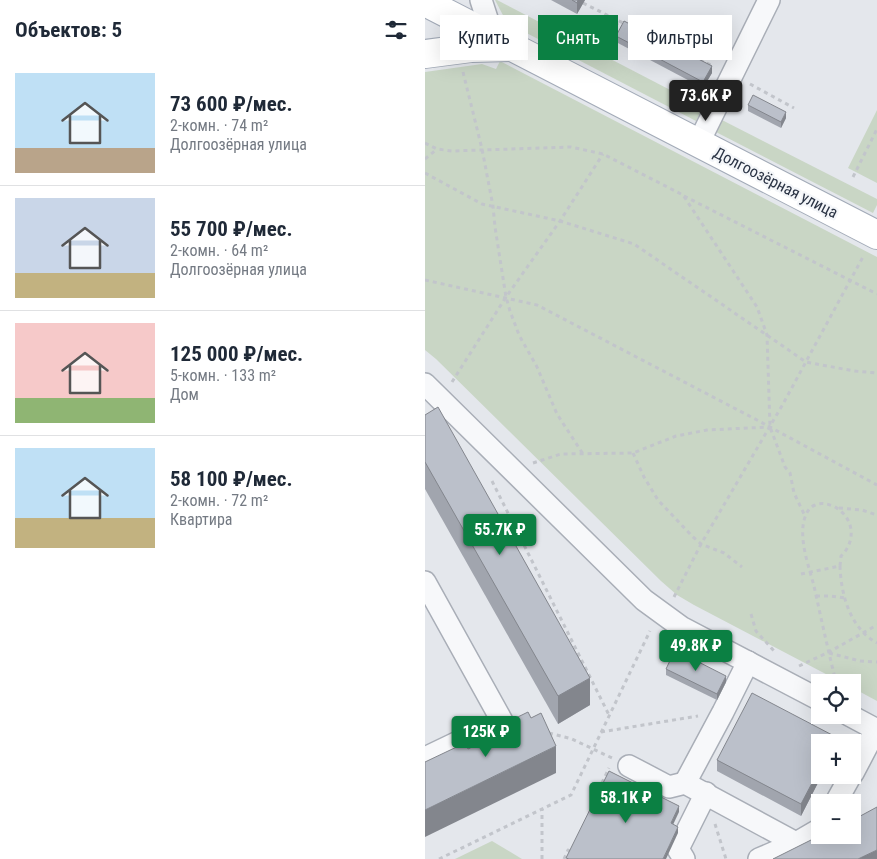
<!DOCTYPE html>
<html lang="ru">
<head>
<meta charset="utf-8">
<style>
	body { margin:0; font-family:"Roboto Condensed",sans-serif; background:#f2f2f3; color:#1f2937; height:100vh; display:flex; flex-direction:column; font-size:19px; white-space:nowrap }
	* { box-sizing:border-box; margin:0 }
	p { font-size:16px; color:#747a83 }
	.icon { flex:none; width:28px; height:28px; fill:none; stroke:currentColor; stroke-width:2; stroke-linecap:round; stroke-linejoin:round }
	.map { position:relative; flex:1; overflow:hidden }
	.drawer { display:flex; flex-direction:column; background:#fff; width:425px }
	.drawer>* { flex:none }
	.top-card { position:absolute; left:15px; top:15px; width:361px; height:45px; display:flex; gap:10px }
	.tools { position:absolute; left:386px; top:674px; display:grid; gap:10px }
	.tools a { display:grid; place-items:center; width:50px; height:50px; border-radius:0px; background:#fff; box-shadow:0 5px 20px #0002; font-size:25px }
	.price { position:absolute; translate:-50% -42px; padding:0 11px; border-radius:5px; background:#0b8043; color:#fff; font-size:16px; line-height:32px; filter:drop-shadow(0 1px 2px #0008) }
	.price::after { content:''; position:absolute; left:50%; top:30px; width:15px; height:11px; margin-left:-8px; background:inherit; clip-path:polygon(0 0,100% 0,50% 100%) }
	.price.active { background:#222; color:#fff }
	ul { padding:0; list-style:none }
	li { display:flex; align-items:center; gap:15px; height:125px; padding:0 15px }
	li+li { border-top:1px solid #e0e1e3 }
	li span { display:grid; place-items:center; flex:none; width:140px; height:100px; border-radius:0px; color:#555 }
	li>.icon { margin-inline-start:auto }
	span .icon { width:60px; height:60px; fill:#fffc; stroke-width:1 }
	li b { font-size:21px }
	h2 { display:flex; justify-content:space-between; align-items:center; height:60px; padding:0 15px; font-size:21px }
	.tag { padding:0 18px; border-radius:0px; background:#fff; box-shadow:0 5px 20px #0002; font-size:18px; line-height:45px }
	.tag.active { background:#0b8043; color:#fff }
	main { display:flex; flex:1; min-height:0 }
	.map>svg:first-child { display:block }
</style>
</head>
<body>
<main>
<section class="drawer">
<h2>Объектов: 5<svg class="icon" aria-label="filters" viewBox="0 0 24 24"><path d="M4 7h16M4 17h16"/><circle cx="9" cy="7" r="2"/><circle cx="15" cy="17" r="2"/></svg></h2>
<ul>
<li><span style="background:linear-gradient(#bfe0f5 75%,#b9a48a 0)"><svg class="icon" aria-label="home" viewBox="0 0 24 24"><path d="M3 11l9-7 9 7M6 9v11h12V9"/></svg></span><div><b>73 600 ₽/мес.</b><p>2-комн. · 74 m²</p><p>Долгоозёрная улица</p></div></li>
<li><span style="background:linear-gradient(#c9d6e8 75%,#c2b280 0)"><svg class="icon" aria-label="home" viewBox="0 0 24 24"><path d="M3 11l9-7 9 7M6 9v11h12V9"/></svg></span><div><b>55 700 ₽/мес.</b><p>2-комн. · 64 m²</p><p>Долгоозёрная улица</p></div></li>
<li><span style="background:linear-gradient(#f6c9c9 75%,#8fb573 0)"><svg class="icon" aria-label="home" viewBox="0 0 24 24"><path d="M3 11l9-7 9 7M6 9v11h12V9"/></svg></span><div><b>125 000 ₽/мес.</b><p>5-комн. · 133 m²</p><p>Дом</p></div></li>
<li><span style="background:linear-gradient(#bfe0f5 70%,#c2b280 0)"><svg class="icon" aria-label="home" viewBox="0 0 24 24"><path d="M3 11l9-7 9 7M6 9v11h12V9"/></svg></span><div><b>58 100 ₽/мес.</b><p>2-комн. · 72 m²</p><p>Квартира</p></div></li>
</ul>
</section>
<div class="map">
<svg width="452" height="859" viewBox="0 0 452 859">
	<rect width="100%" height="100%" fill="#e4e7ec"/>
	<g fill="#c9d6c5">
		<polygon points="70,0 72,0 278,107 271,121 88,26 81,21"/>
		<polygon points="75,61 452,257 452,701 428,688 428,682 416,682 269,605 252,595 236,581 11,359 0,350 0,72 57,64 71,69"/>
		<polygon points="452,110 452,183 423,168"/>
		<polygon points="295,119 452,199 452,205 448,213 289,131"/>
		<polygon points="67,841 97,859 30,859"/>
	</g>
	<g fill="none" stroke-linecap="round" stroke-linejoin="round">
		<defs>
			<g id="minor">
				<polyline points="56,0 68,37"/>
				<polyline points="274,142 344,0"/>
				<polyline points="0,384 219,600 256,627 395,700"/>
				<polyline points="0,582 77,721 0,758"/>
				<polyline points="424,715 452,730"/>
				<polyline points="204,766 244,787 260,783 371,843"/>
				<polyline points="428,773 451,729"/>
				<polyline points="260,783 298,712 323,662"/>
				<polyline points="411,802 426,775"/>
				<polyline points="259,859 253,849 281,793"/>
				<polyline points="334,859 371,843 395,829"/>
			</g>
			<g id="major">
				<polyline points="0,2 452,235"/>
				<polyline points="0,54 46,48 85,47"/>
			</g>
		</defs>
		<use href="#minor" stroke="#a9aeb7" stroke-width="24"/>
		<use href="#major" stroke="#a3abb8" stroke-width="30"/>
		<g stroke="#c2c5cb" stroke-width="3" stroke-dasharray="4 4" stroke-linecap="butt">
			<polyline points="158,3 200,24"/>
			<polyline points="180,48 194,20"/>
			<polyline points="253,49 288,66"/>
			<polyline points="38,72 57,149 68,206 70,227 81,297 85,311 94,335 112,367 132,414 158,454"/>
			<polyline points="325,84 369,108"/>
			<polyline points="0,143 12,149 27,151 146,147 178,154 258,195 332,307 342,335 345,427 360,467 365,473 369,493 380,516"/>
			<polyline points="0,159 12,149"/>
			<polyline points="0,173 57,204 135,221 209,244 381,362 429,371 452,373"/>
			<polyline points="428,177 452,129"/>
			<polyline points="259,196 452,294"/>
			<polyline points="0,280 112,305 332,420 452,485"/>
			<polyline points="27,382 81,297 135,221 178,154"/>
			<polyline points="208,453 219,477 233,500 267,536 276,544 299,553 317,567"/>
			<polyline points="108,463 136,454 208,453 251,436 282,430 344,427"/>
			<polyline points="67,481 184,715"/>
			<polyline points="414,508 437,510 452,515"/>
			<path d="M415 566C416 595 425 628 452 643"/>
			<path d="M376 574 415 566 416 556C432 541 429 516 408 506 402 504 397 502 390 505 382 508 379 518 378 526 376 546 384 567 389 586 396 618 403 650 411 682"/>
			<polyline points="391,596 405,596 420,598"/>
			<polyline points="249,597 276,544 358,404 439,255"/>
			<polyline points="326,614 331,631 349,651"/>
			<polyline points="404,653 435,661 452,662"/>
			<polyline points="374,666 404,652 452,625"/>
			<polyline points="176,732 273,716"/>
			<polyline points="124,733 147,739 187,758"/>
			<polyline points="178,789 175,787 184,768"/>
			<polyline points="290,824 301,859"/>
			<polyline points="14,859 146,795 225,631"/>
			<polyline points="117,859 117,809"/>
			<polyline points="139,859 143,850 146,852"/>
		</g>
		<use href="#minor" stroke="#f7f8fa" stroke-width="21"/>
		<use href="#major" stroke="#fff" stroke-width="28"/>
	</g>
	<g fill="#a1a5ae">
		<polygon points="126,0 160,0 152,14"/>
		<polygon points="191,36 287,73 278,88 191,42"/>
		<polygon points="323,105 361,118 356,128 323,111"/>
		<polygon points="0,415 165,705 133,724 0,489"/>
		<polygon points="241,669 301,682 292,700 241,675"/>
		<polygon points="411,742 395,775 397,775 376,816 292,771 292,760"/>
	</g>
	<g fill="#83868d">
		<polygon points="153,0 160,0 152,14 152,3"/>
		<polygon points="287,66 287,73 278,88 278,82"/>
		<polygon points="361,112 361,118 356,128 356,122"/>
		<polygon points="301,676 301,682 292,700 292,694"/>
		<polygon points="165,678 165,705 133,724 133,696"/>
		<polygon points="131,746 131,773 0,837 0,810"/>
		<polygon points="395,768 395,775 397,775 376,816 376,804"/>
		<polygon points="254,806 254,812 246,829 246,823"/>
		<polygon points="253,827 253,833 241,859 238,859"/>
		<polygon points="452,850 452,859 433,859"/>
	</g>
	<g fill="#bbc0ca" stroke="#83868d">
		<polygon points="147,0 153,0 152,3"/>
		<polygon points="199,21 287,66 278,82 191,36"/>
		<polygon points="328,95 361,112 356,122 323,105"/>
		<polygon points="13,407 165,678 133,696 0,462 0,415"/>
		<polygon points="250,650 301,676 292,694 241,669"/>
		<polygon points="327,693 411,737 408,742 395,742 395,768 376,804 292,760"/>
		<polygon points="103,712 106,718 116,713 131,746 0,810 0,762 40,743 43,749 63,739 60,733"/>
		<polygon points="184,771 254,806 246,823 253,827 238,859 144,859 141,858"/>
		<polygon points="452,807 452,850 433,859 348,859 396,835 428,835 428,820"/>
	</g>
	<g text-anchor="middle" stroke-width="4.5" stroke-linejoin="round" paint-order="stroke">
		<g font-size="16" fill="#2b3445" stroke="#f4f6f9">
			<text transform="translate(351 182) rotate(27)" y="6">Долгоозёрная улица</text>
		</g>
	</g>
</svg>
<div class="tools">
<a><svg class="icon" aria-label="locate" viewBox="0 0 24 24"><circle cx="12" cy="12" r="6"/><path d="M12 2v4M12 18v4M2 12h4M18 12h4"/></svg></a>
<a>+</a>
<a>−</a>
</div>
<b class="price active" style="left:281px;top:122px">73.6K ₽</b>
<b class="price" style="left:75px;top:556px">55.7K ₽</b>
<b class="price" style="left:271px;top:672px">49.8K ₽</b>
<b class="price" style="left:61px;top:758px">125K ₽</b>
<b class="price" style="left:201px;top:824px">58.1K ₽</b>
<div class="top-card">
<a class="tag">Купить</a>
<a class="tag active">Снять</a>
<a class="tag">Фильтры</a>
</div>
</div>
</main>
</body>
</html>
